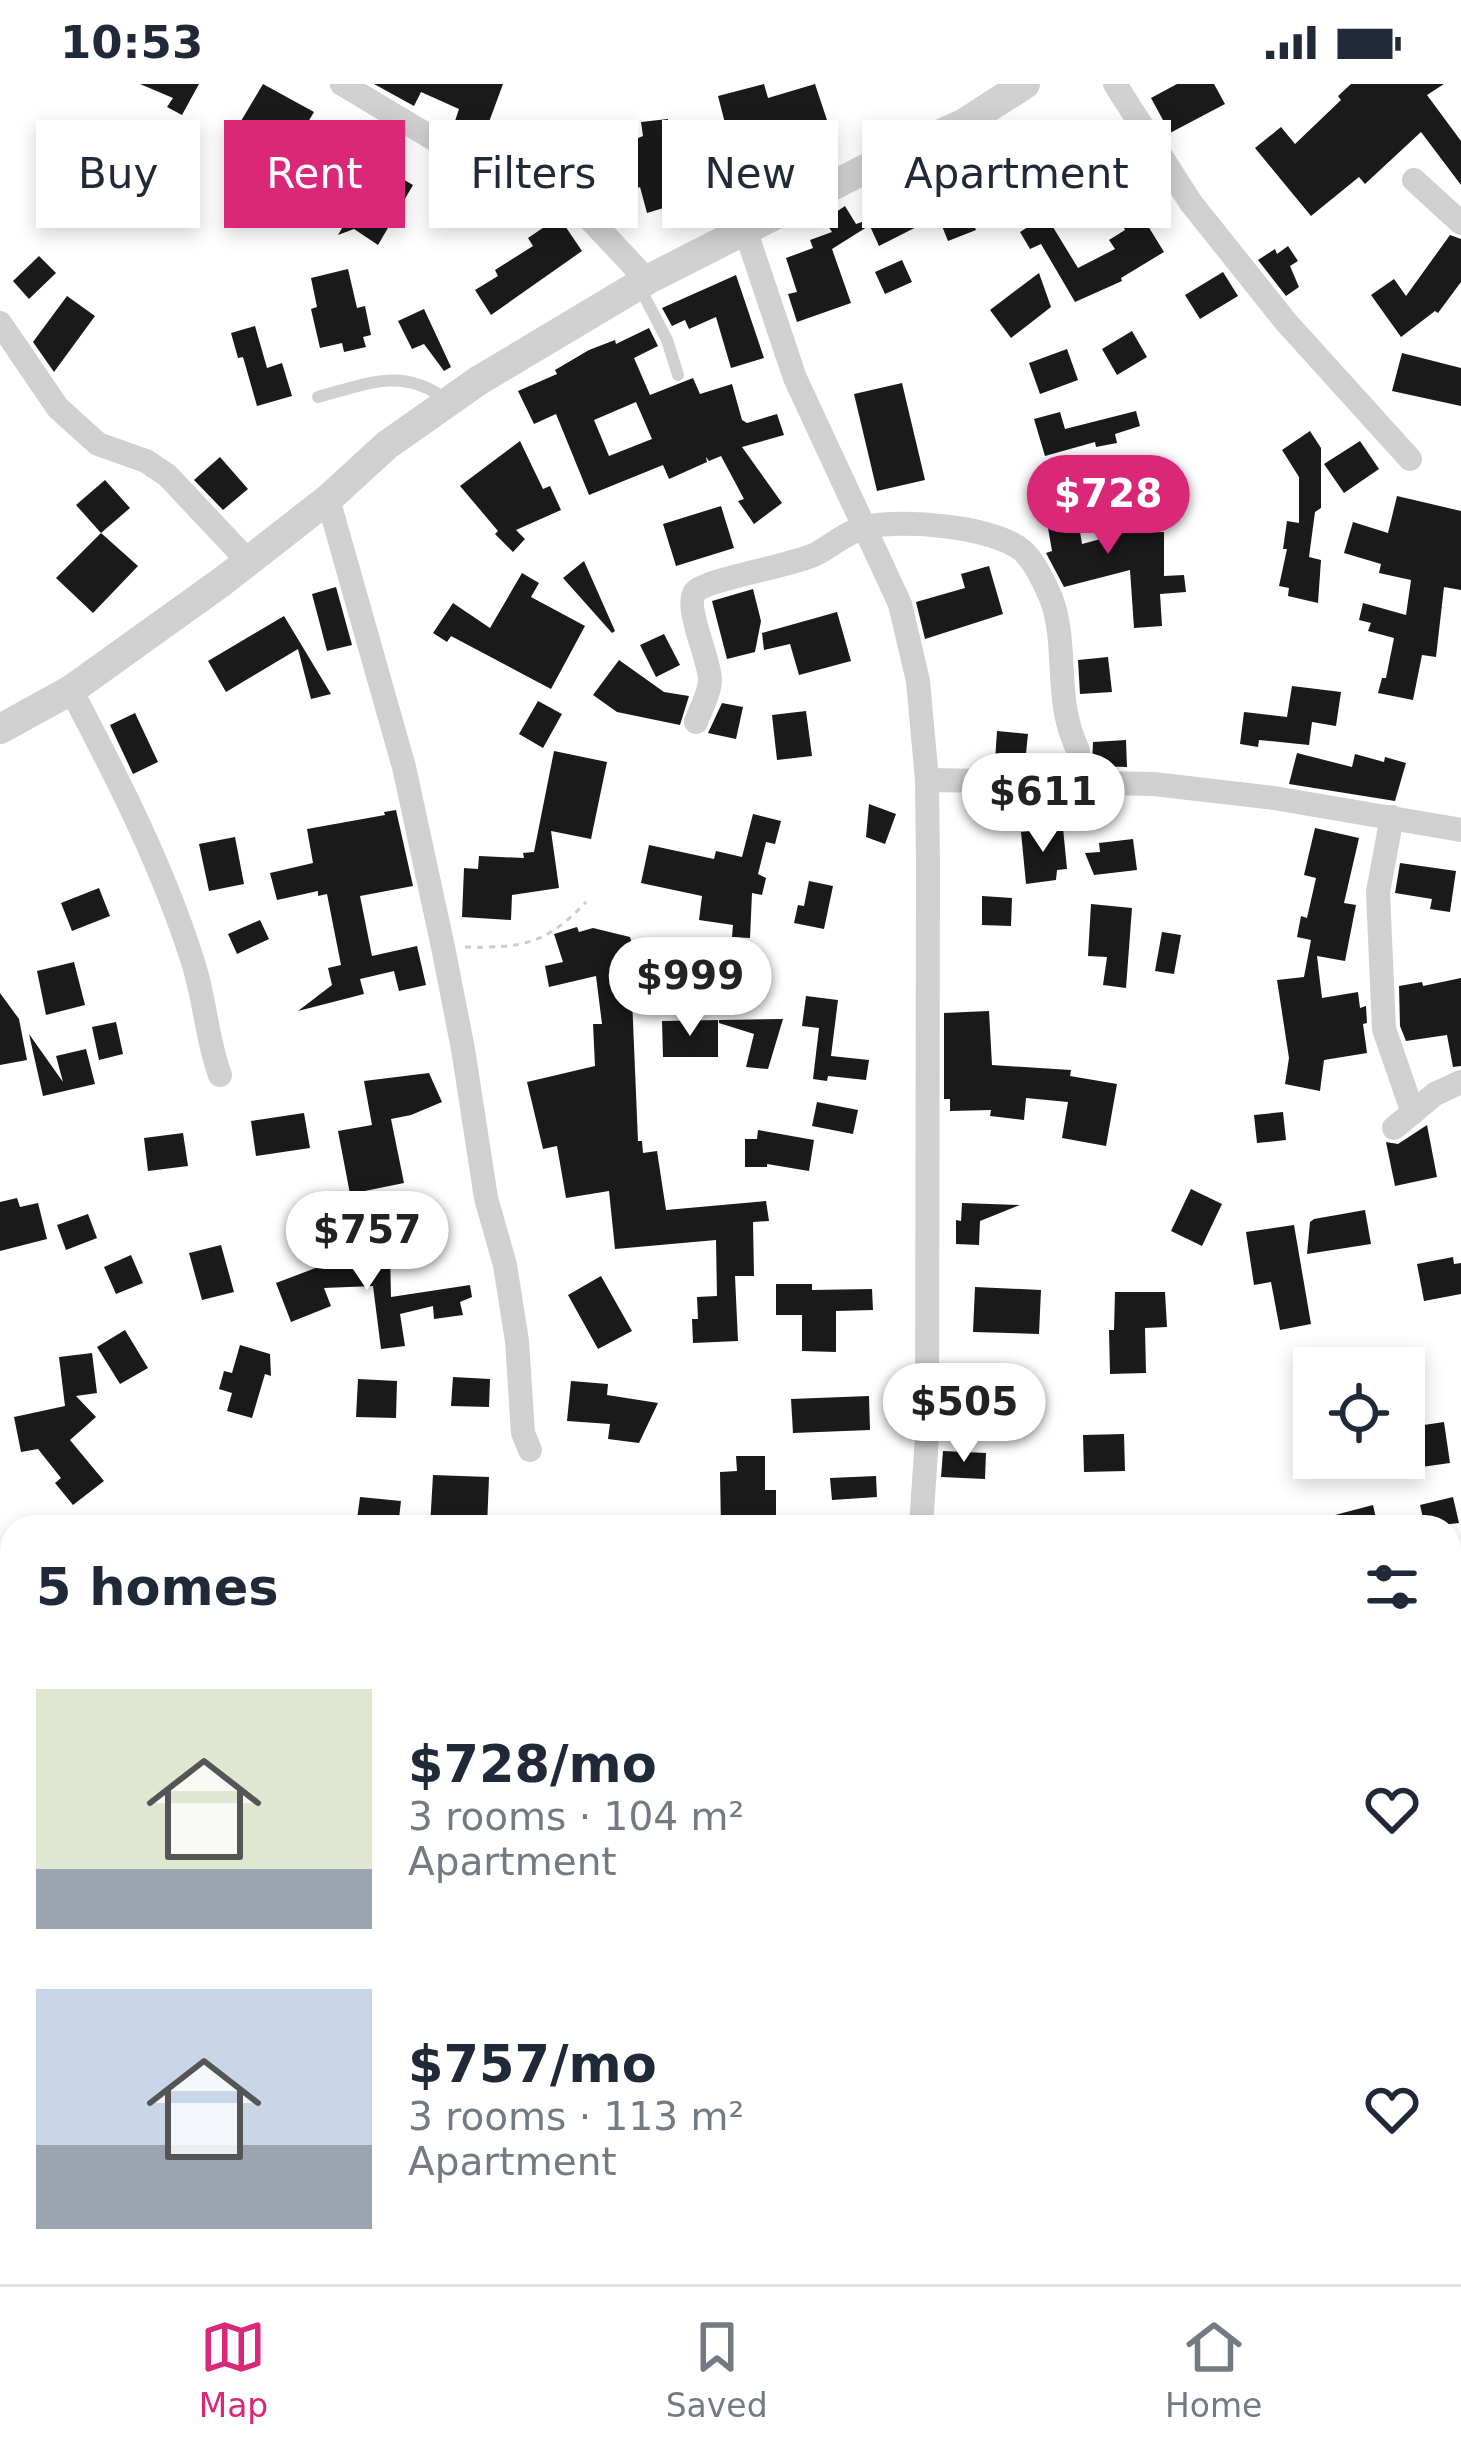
<!DOCTYPE html>
<html lang="en">
<head>
<meta charset="utf-8">
<style>
	body { margin:0; font-family:"DejaVu Sans",sans-serif; background:#f6f6f7; color:#1f2937; height:100vh; display:flex; flex-direction:column; font-size:45px; white-space:nowrap }
	* { box-sizing:border-box; margin:0 }
	p { font-size:39px; color:#747a83 }
	.icon { flex:none; width:66px; height:66px; fill:none; stroke:currentColor; stroke-width:2; stroke-linecap:round; stroke-linejoin:round }
	.map { position:relative; flex:1; overflow:hidden }
	.side { position:absolute; left:0px; top:1431px; width:1461px; height:771px; display:flex; flex-direction:column; background:#fff; border-radius:36px 36px 0 0; box-shadow:0 6px 18px #0003 }
	.side>* { flex:none }
	.top-card { position:absolute; left:36px; top:36px; width:1389px; height:108px; display:flex; gap:24px }
	.controls { position:absolute; left:1293px; top:1263px; display:grid; gap:24px }
	.controls a { display:grid; place-items:center; width:132px; height:132px; border-radius:0px; background:#fff; box-shadow:0 6px 18px #0003; font-size:60px }
	.price { position:absolute; translate:-50% -102px; padding:0 27px; border-radius:42px; background:#fff; color:#222; font-size:39px; line-height:78px; filter:drop-shadow(0 3px 6px #0008) }
	.price::after { content:''; position:absolute; left:50%; top:72px; width:36px; height:27px; margin-left:-18px; background:inherit; clip-path:polygon(0 0,100% 0,50% 100%) }
	.price.active { background:#db2777; color:#fff }
	ul { padding:0; list-style:none }
	li { display:flex; align-items:center; gap:36px; height:300px; padding:0 36px }
	li span { display:grid; place-items:center; flex:none; width:336px; height:240px; border-radius:0px; color:#555 }
	li>.icon { margin-inline-start:auto }
	span .icon { width:144px; height:144px; fill:#fffc; stroke-width:1 }
	li b { font-size:51px }
	h2 { display:flex; justify-content:space-between; align-items:center; height:144px; padding:0 36px; font-size:51px }
	.pill { padding:0 42px; border-radius:0px; background:#fff; box-shadow:0 6px 18px #0003; font-size:42px; line-height:108px }
	.pill.active { background:#db2777; color:#fff }
	.status { display:flex; justify-content:space-between; align-items:center; height:84px; padding:0 60px; background:#fff; direction:ltr }
	.status svg { height:33px; fill:currentColor }
	.tab-bar { display:flex; justify-content:space-around; align-items:center; height:168px; border-top:3px solid #e0e1e3; background:#fff; font-size:33px; color:#747a83 }
	.tab-bar a { display:grid; justify-items:center; gap:6px }
	.tab-bar .active { color:#db2777 }
	.map>svg:first-child { display:block }
</style>
</head>
<body>
<div class="status"><b>10:53</b><svg viewBox="0 0 49 12"><path d="M0 12V9h3v3zM5 12V6h3v6zM10 12V3h3v9zM15 12V0h3v12zM26 1h20v11H26zM47 4h2v5h-2z"/></svg></div>
<div class="map">
<svg width="1461" height="2200" viewBox="0 0 1461 2200">
	<rect width="100%" height="100%" fill="#fff"/>
	<g fill="#e6ecdf">
		<polygon points="1461,1945 1461,2200 1009,2200 1006,2190 1449,2190 1449,1950"/>
		<polygon points="0,2050 12,2067 12,2190 172,2190 207,2200 0,2200"/>
	</g>
	<g fill="#1a1a1a" fill-rule="evenodd">
		<polygon points="140,0 199,0 182,31 167,23 173,14"/>
		<polygon points="263,0 314,28 292,65 241,37"/>
		<polygon points="374,0 503,0 482,57 452,46 459,25 421,8 414,22"/>
		<polygon points="764,0 768,14 815,0 827,36 778,54 780,62 734,74 718,12"/>
		<polygon points="1177,0 1214,0 1225,20 1170,49 1151,14"/>
		<polygon points="1351,0 1444,0 1427,11 1461,57 1461,101 1421,48 1365,100 1359,93 1311,132 1255,64 1281,43 1295,60 1341,16 1338,12"/>
		<polygon points="668,35 674,94 700,86 706,111 647,129 640,103 598,120 588,110 576,80 643,52 641,38"/>
		<polygon points="517,51 573,52 573,76 535,76 517,69"/>
		<polygon points="1128,51 1144,83 1120,95 1104,63"/>
		<polygon points="379,81 413,101 378,161 354,145 338,151"/>
		<polygon points="1057,86 1076,121 1048,135 1078,184 1115,165 1109,156 1125,146 1110,117 1120,112 1114,100 1129,93 1145,126 1140,129 1164,168 1121,194 1122,197 1075,218 1041,160 1030,165 1020,148 1041,135 1024,102"/>
		<polygon points="937,100 941,112 958,105 976,146 948,157 938,132 879,162 869,140 913,116 910,108"/>
		<polygon points="845,122 856,140 865,137 867,143 832,165 851,219 797,238 788,210 797,208 786,174 813,164 810,156 832,148 824,136"/>
		<polygon points="559,133 582,167 491,231 475,206 498,192 495,186 533,162 528,154"/>
		<polygon points="1450,151 1461,155 1461,198 1438,229 1435,227 1401,253 1371,211 1394,195 1406,212"/>
		<polygon points="1288,162 1298,177 1290,182 1299,203 1286,212 1258,176 1275,165 1277,170"/>
		<polygon points="39,172 56,189 29,215 13,197"/>
		<polygon points="902,176 912,198 885,210 875,188"/>
		<polygon points="348,185 357,224 365,222 371,251 363,253 366,263 344,268 342,259 320,264 311,225 317,223 311,194"/>
		<polygon points="1223,188 1238,212 1200,235 1185,211"/>
		<polygon points="1039,189 1051,223 1011,254 990,226"/>
		<polygon points="736,191 764,274 731,284 716,233 689,245 685,236 672,242 662,224"/>
		<polygon points="67,212 95,232 54,288 33,258"/>
		<polygon points="424,225 451,283 444,287 424,260 412,265 398,237"/>
		<polygon points="255,242 267,284 282,279 292,312 257,322 243,273 238,274 231,249"/>
		<path d="M649 244 658 262 634 274 650 311 693 294 700 310 732 300 742 336 747 339 777 330 784 351 742 363 782 419 754 440 738 417 744 415 721 372 709 377 706 373 707 378 669 395 663 381 589 411 556 330 534 340 518 307 557 290 555 286 589 266 615 256 616 260ZM636 318 652 355 609 372 594 336Z"/>
		<polygon points="1132,247 1147,273 1117,291 1102,265"/>
		<polygon points="1067,265 1078,296 1040,310 1029,279"/>
		<polygon points="1402,269 1461,284 1461,322 1392,307"/>
		<polygon points="902,299 925,396 877,407 854,310"/>
		<polygon points="1136,327 1140,342 1115,350 1117,359 1096,363 1095,358 1045,372 1034,335 1060,328 1065,345"/>
		<polygon points="1310,347 1321,364 1321,424 1315,428 1309,473 1321,476 1318,519 1288,512 1289,504 1279,502 1287,465 1283,465 1287,437 1299,439 1299,393 1282,366"/>
		<polygon points="520,357 543,405 550,402 561,426 516,446 525,455 513,468 495,450 498,447 460,402"/>
		<polygon points="1360,357 1379,385 1344,409 1324,380"/>
		<polygon points="220,373 248,405 223,426 194,396"/>
		<polygon points="105,396 130,424 101,449 76,421"/>
		<polygon points="1072,398 1082,460 1123,449 1164,448 1164,492 1184,491 1186,508 1160,510 1162,542 1134,544 1130,486 1064,503 1046,469 1052,467 1041,403"/>
		<polygon points="1397,412 1461,427 1461,506 1444,503 1436,573 1422,571 1413,616 1378,609 1382,594 1386,594 1394,554 1368,547 1371,539 1359,536 1363,519 1406,531 1411,496 1379,489 1381,480 1344,469 1353,438 1388,449"/>
		<polygon points="721,422 734,464 676,482 663,440"/>
		<polygon points="101,449 138,482 93,529 56,494"/>
		<polygon points="584,477 615,547 612,549 563,494"/>
		<polygon points="989,482 1003,530 925,555 916,518 965,504 961,490"/>
		<polygon points="522,489 539,499 531,513 585,542 551,605 451,552 447,558 433,549 453,519 490,544"/>
		<polygon points="336,503 352,561 327,567 312,510"/>
		<polygon points="753,505 761,537 755,568 727,575 712,517"/>
		<polygon points="837,528 851,577 799,591 790,560 764,566 762,549"/>
		<polygon points="284,532 331,610 311,615 298,565 226,608 208,577"/>
		<polygon points="664,550 680,581 656,593 640,561"/>
		<polygon points="1108,573 1112,608 1080,610 1078,576"/>
		<polygon points="619,576 664,608 689,612 680,641 617,628 593,611"/>
		<polygon points="1292,602 1341,608 1336,642 1312,638 1309,661 1259,656 1258,663 1240,660 1244,628 1287,633"/>
		<polygon points="538,617 562,630 543,664 519,650"/>
		<polygon points="722,619 743,623 736,655 708,649"/>
		<polygon points="806,627 812,672 777,676 772,631"/>
		<polygon points="135,629 158,678 133,690 110,641"/>
		<polygon points="997,647 1028,650 1025,679 995,677"/>
		<polygon points="1126,656 1127,683 1092,682 1093,658"/>
		<polygon points="554,667 607,678 591,755 551,747 559,804 512,811 511,836 462,833 464,784 478,785 479,772 524,774 523,769 534,768"/>
		<polygon points="1297,669 1352,683 1355,670 1384,678 1385,673 1406,679 1395,717 1289,700"/>
		<polygon points="869,720 896,730 885,760 866,753"/>
		<polygon points="396,726 413,802 360,812 372,872 417,862 426,901 399,907 394,887 360,895 364,910 298,927 332,901 328,884 341,881 327,810 318,812 318,807 277,816 270,789 313,779 307,745 385,731 384,728"/>
		<polygon points="753,730 781,737 775,760 766,758 758,790 766,794 762,811 752,809 750,854 732,853 733,841 699,836 702,812 641,799 649,761 714,775 716,767 742,773"/>
		<polygon points="1063,744 1067,785 1057,786 1056,796 1026,800 1021,748"/>
		<polygon points="1315,744 1359,754 1344,819 1356,821 1345,877 1317,872 1322,914 1358,908 1360,924 1366,922 1367,939 1363,940 1367,969 1324,976 1320,1007 1285,1000 1289,974 1277,896 1304,893 1311,856 1297,853 1301,832 1307,834 1316,794 1304,791"/>
		<polygon points="235,753 244,800 209,807 199,760"/>
		<polygon points="1133,755 1137,786 1094,791 1085,769 1100,768 1099,759"/>
		<polygon points="1400,779 1456,787 1450,828 1430,825 1432,815 1395,809"/>
		<polygon points="809,797 833,802 824,845 794,839 798,821 804,822"/>
		<polygon points="99,804 110,832 72,847 61,819"/>
		<polygon points="982,812 1012,814 1011,842 982,841"/>
		<polygon points="1091,820 1132,824 1126,904 1103,901 1107,873 1088,872"/>
		<polygon points="260,836 269,855 237,870 228,850"/>
		<polygon points="577,843 579,848 593,844 630,853 637,876 643,856 697,869 689,904 631,890 638,1057 642,1057 643,1069 657,1067 666,1126 766,1117 769,1137 753,1138 754,1192 735,1192 738,1257 693,1259 692,1235 698,1235 697,1213 717,1212 716,1156 615,1165 609,1107 566,1114 557,1062 543,1065 527,998 595,982 593,940 602,940 596,892 549,903 545,882 563,878 554,850"/>
		<polygon points="1162,848 1181,851 1174,890 1155,887"/>
		<polygon points="74,878 85,921 46,931 37,887"/>
		<polygon points="1461,894 1461,982 1453,983 1447,951 1406,957 1400,942 1399,902 1422,898 1423,902"/>
		<polygon points="0,909 19,935 27,976 0,981"/>
		<polygon points="806,912 838,916 831,972 869,976 866,996 828,992 827,997 813,995 819,944 802,942"/>
		<polygon points="989,927 992,981 1071,986 1070,992 1117,1000 1106,1062 1062,1054 1068,1018 1026,1014 1024,1036 990,1032 991,1026 950,1027 950,1015 944,1015 944,929"/>
		<polygon points="783,935 768,985 746,983 754,950 719,939 719,936"/>
		<polygon points="718,936 718,973 663,973 662,937"/>
		<polygon points="116,938 123,970 99,976 92,943"/>
		<polygon points="29,950 63,998 56,972 86,965 95,1000 43,1012"/>
		<polygon points="429,989 442,1018 411,1031 391,1035 404,1099 350,1110 338,1047 372,1041 364,997"/>
		<polygon points="817,1018 858,1026 853,1050 812,1042"/>
		<polygon points="1283,1028 1286,1056 1257,1059 1254,1031"/>
		<polygon points="304,1029 310,1064 256,1072 251,1037"/>
		<polygon points="1427,1041 1437,1093 1395,1102 1386,1058 1398,1060"/>
		<polygon points="758,1046 814,1056 809,1087 767,1080 767,1083 745,1083 745,1055 757,1055"/>
		<polygon points="183,1049 188,1082 148,1087 144,1054"/>
		<polygon points="1191,1105 1222,1120 1202,1162 1171,1147"/>
		<polygon points="17,1114 20,1123 38,1119 47,1155 0,1167 0,1118"/>
		<polygon points="962,1119 1020,1121 980,1137 979,1161 956,1160 956,1136 961,1137"/>
		<polygon points="1365,1126 1371,1160 1307,1170 1310,1138 1314,1135"/>
		<polygon points="88,1130 97,1154 66,1166 57,1141"/>
		<polygon points="1294,1141 1311,1240 1280,1246 1271,1198 1254,1201 1246,1148"/>
		<polygon points="221,1161 234,1208 202,1216 189,1169"/>
		<polygon points="390,1169 391,1213 470,1201 472,1213 460,1218 463,1231 434,1235 433,1222 400,1230 405,1262 381,1265 373,1202 324,1204 331,1222 291,1238 276,1199 334,1177 334,1171"/>
		<polygon points="131,1171 143,1199 116,1210 104,1183"/>
		<polygon points="1453,1173 1454,1180 1461,1179 1461,1210 1424,1217 1417,1180"/>
		<polygon points="601,1192 632,1247 598,1265 568,1211"/>
		<polygon points="776,1200 812,1200 812,1206 872,1205 873,1226 836,1227 836,1268 802,1267 802,1231 776,1231"/>
		<polygon points="975,1203 1041,1206 1039,1250 973,1248"/>
		<polygon points="1115,1208 1165,1208 1167,1243 1145,1244 1146,1289 1110,1290 1109,1246 1114,1246"/>
		<polygon points="125,1246 148,1284 120,1300 97,1263"/>
		<polygon points="240,1261 270,1270 271,1292 265,1290 252,1334 227,1327 232,1309 219,1305 224,1287 232,1289"/>
		<polygon points="92,1269 97,1309 76,1312 96,1333 70,1356 104,1397 73,1421 55,1399 61,1394 38,1365 21,1368 14,1333 65,1322 59,1273"/>
		<polygon points="453,1293 490,1295 489,1323 451,1322"/>
		<polygon points="358,1295 397,1297 396,1334 356,1333"/>
		<polygon points="571,1297 608,1300 607,1311 658,1319 639,1359 608,1355 610,1340 567,1337"/>
		<polygon points="989,1299 1033,1299 1032,1329 989,1328"/>
		<polygon points="869,1312 870,1346 793,1349 791,1315"/>
		<polygon points="1444,1338 1450,1379 1407,1385 1404,1344"/>
		<polygon points="1124,1350 1125,1387 1084,1388 1083,1351"/>
		<polygon points="943,1367 986,1369 985,1395 941,1393"/>
		<polygon points="736,1372 765,1372 765,1406 776,1406 776,1443 721,1443 720,1388 737,1387"/>
		<polygon points="433,1391 489,1393 487,1443 430,1443"/>
		<polygon points="876,1392 877,1413 832,1416 830,1394"/>
		<polygon points="360,1413 401,1417 398,1443 356,1443"/>
		<polygon points="1453,1413 1459,1439 1425,1443 1420,1421"/>
		<polygon points="1373,1421 1378,1443 1317,1443 1316,1436"/>
	</g>
	<g fill="none" stroke-linecap="round" stroke-linejoin="round">
		<path stroke="#cdcdcd" stroke-width="3" stroke-dasharray="6 6" stroke-linecap="butt" d="M465 863C523 864 545 861 586 818"/>
		<g stroke="#d0d0d0" stroke-width="12">
			<polyline points="305,107 362,65 393,30"/>
			<polyline points="639,202 667,256 678,291"/>
			<path d="M318 313C367 300 402 282 447 316"/>
		</g>
		<g stroke="#d0d0d0" stroke-width="24">
			<polyline points="342,0 444,61 553,100 570,114 647,196"/>
			<polyline points="1115,0 1191,119 1286,238 1410,375"/>
			<polyline points="1414,96 1461,139"/>
			<polyline points="745,145 795,294 900,520 918,597 927,696 928,782 927,1352 921,1443"/>
			<polyline points="0,239 58,324 98,360 146,377 167,391 248,477"/>
			<polyline points="328,415 404,683 443,863 463,965 486,1114 505,1181 517,1257 523,1349 530,1366"/>
			<path d="M71 606C117 693 162 781 192 875 205 913 206 953 220 991"/>
			<path d="M696 638C701 624 710 609 710 595 709 574 684 522 695 508 706 495 792 482 816 470 831 462 847 448 863 444 899 434 994 442 1023 467 1035 478 1045 500 1051 514 1069 561 1053 616 1078 666"/>
			<polyline points="927,696 1154,700 1274,714 1461,746"/>
			<polyline points="1392,733 1378,808 1384,945 1413,1029"/>
			<polyline points="1394,1044 1435,1010 1461,998"/>
		</g>
		<polyline stroke="#d0d0d0" stroke-width="30" points="0,645 71,606 223,497 328,415 387,361 478,297 647,196 887,74 963,40 1025,0"/>
	</g>
</svg>
<div class="controls">
<a><svg class="icon" aria-label="locate" viewBox="0 0 24 24"><circle cx="12" cy="12" r="6"/><path d="M12 2v4M12 18v4M2 12h4M18 12h4"/></svg></a>
</div>
<b class="price active" style="left:1108px;top:473px">$728</b>
<b class="price" style="left:1043px;top:771px">$611</b>
<b class="price" style="left:690px;top:955px">$999</b>
<b class="price" style="left:367px;top:1209px">$757</b>
<b class="price" style="left:964px;top:1381px">$505</b>
<div class="top-card">
<a class="pill">Buy</a>
<a class="pill active">Rent</a>
<a class="pill">Filters</a>
<a class="pill">New</a>
<a class="pill">Apartment</a>
</div>
<section class="side">
<h2>5 homes<svg class="icon" aria-label="filters" viewBox="0 0 24 24"><path d="M4 7h16M4 17h16"/><circle cx="9" cy="7" r="2"/><circle cx="15" cy="17" r="2"/></svg></h2>
<ul>
<li><span style="background:linear-gradient(#dfe7d0 75%,#9aa5b1 0)"><svg class="icon" aria-label="home" viewBox="0 0 24 24"><path d="M3 11l9-7 9 7M6 9v11h12V9"/></svg></span><div><b>$728/mo</b><p>3 rooms · 104 m²</p><p>Apartment</p></div><svg class="icon" aria-label="heart" viewBox="0 0 24 24"><path d="M12 20l-8-8c-3-5 5-10 8-4 3-6 11-1 8 4z"/></svg></li>
<li><span style="background:linear-gradient(#c9d6e8 65%,#9aa5b1 0)"><svg class="icon" aria-label="home" viewBox="0 0 24 24"><path d="M3 11l9-7 9 7M6 9v11h12V9"/></svg></span><div><b>$757/mo</b><p>3 rooms · 113 m²</p><p>Apartment</p></div><svg class="icon" aria-label="heart" viewBox="0 0 24 24"><path d="M12 20l-8-8c-3-5 5-10 8-4 3-6 11-1 8 4z"/></svg></li>
</ul>
</section>
</div>
<nav class="tab-bar">
<a class="active"><svg class="icon" aria-label="map" viewBox="0 0 24 24"><path d="M3 6l6-2 6 2 6-2v14l-6 2-6-2-6 2zM9 4v14M15 6v14"/></svg>Map</a>
<a><svg class="icon" aria-label="saved" viewBox="0 0 24 24"><path d="M7 4h10v16l-5-4-5 4z"/></svg>Saved</a>
<a><svg class="icon" aria-label="home" viewBox="0 0 24 24"><path d="M3 11l9-7 9 7M6 9v11h12V9"/></svg>Home</a>
</nav>
</body>
</html>
